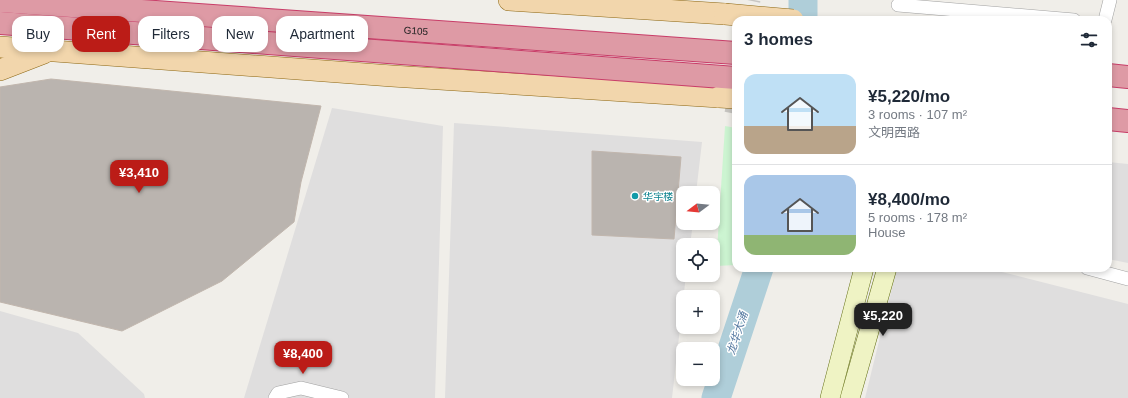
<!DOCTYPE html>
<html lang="en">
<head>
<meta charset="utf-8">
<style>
	body { margin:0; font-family:Arial,"Noto Sans SC",sans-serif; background:#f2f2f3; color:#1f2937; height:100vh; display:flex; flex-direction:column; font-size:15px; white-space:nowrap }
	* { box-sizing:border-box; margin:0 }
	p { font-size:13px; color:#747a83 }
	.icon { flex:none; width:22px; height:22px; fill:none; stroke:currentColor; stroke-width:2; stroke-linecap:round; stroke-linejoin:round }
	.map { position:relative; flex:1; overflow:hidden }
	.panel { position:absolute; left:732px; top:16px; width:380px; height:256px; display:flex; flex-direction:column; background:#fff; border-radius:12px; box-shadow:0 2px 6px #0003 }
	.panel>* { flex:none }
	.hud { position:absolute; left:12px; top:16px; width:380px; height:36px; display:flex; gap:8px }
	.needle { width:26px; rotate:254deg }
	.buttons { position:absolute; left:676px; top:186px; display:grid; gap:8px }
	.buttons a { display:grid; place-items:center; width:44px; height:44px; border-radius:8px; background:#fff; box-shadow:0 2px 6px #0003; font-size:20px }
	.price { position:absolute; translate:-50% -34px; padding:0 9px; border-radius:8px; background:#bb1c17; color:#fff; font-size:13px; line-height:26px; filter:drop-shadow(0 1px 2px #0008) }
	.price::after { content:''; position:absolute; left:50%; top:24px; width:12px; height:9px; margin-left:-6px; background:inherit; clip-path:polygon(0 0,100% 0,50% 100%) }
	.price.active { background:#222; color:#fff }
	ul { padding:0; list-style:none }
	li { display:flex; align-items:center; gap:12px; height:100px; padding:0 12px }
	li+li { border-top:1px solid #e0e1e3 }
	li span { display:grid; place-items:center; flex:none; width:112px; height:80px; border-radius:12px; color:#555 }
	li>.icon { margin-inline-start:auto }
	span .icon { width:48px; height:48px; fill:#fffc; stroke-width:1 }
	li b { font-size:17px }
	h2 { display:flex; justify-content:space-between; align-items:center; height:48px; padding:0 12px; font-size:17px }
	.tag { padding:0 14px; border-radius:12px; background:#fff; box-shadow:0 2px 6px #0003; font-size:14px; line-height:36px }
	.tag.active { background:#bb1c17; color:#fff }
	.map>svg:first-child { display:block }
</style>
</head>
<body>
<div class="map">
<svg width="1128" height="398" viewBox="0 0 1128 398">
	<rect width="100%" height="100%" fill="#f0eee9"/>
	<g fill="#dfdede">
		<polygon points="332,108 443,126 435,398 244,398"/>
		<polygon points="454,123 702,142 696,193 683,193 683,223 693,223 690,245 683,245 683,275 686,275 672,398 445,398"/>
		<polygon points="1108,162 1128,164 1128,263 1108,259"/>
		<polygon points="897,268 986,268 1128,304 1128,398 865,398"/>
		<polygon points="0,311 78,333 144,394 145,398 0,398"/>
	</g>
	<polygon fill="#ccf4d1" points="725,126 736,128 736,265 716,266"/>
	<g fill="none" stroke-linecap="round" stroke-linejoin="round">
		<g stroke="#afced9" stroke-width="29">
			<polyline points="803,0 803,20"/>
			<polyline points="716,398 759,268"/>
		</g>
	</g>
	<g fill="#bab4af" stroke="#c1b6ad">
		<polygon points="51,79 321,106 301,182 294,222 222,281 122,331 0,302 0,87"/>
		<polygon points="592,151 681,157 674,239 592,235"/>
	</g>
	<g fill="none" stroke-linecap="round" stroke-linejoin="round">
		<g stroke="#c7c5c1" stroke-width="13" stroke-dasharray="13 6" stroke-linecap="butt">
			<polyline points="750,20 754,0"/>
			<polyline points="731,113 735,92"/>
		</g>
		<defs>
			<g id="street">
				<polyline points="898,5 1074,20"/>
				<polyline points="1105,20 1110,0"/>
				<polyline points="1087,268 1128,279"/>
				<polyline points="275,398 278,393 301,388 342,398"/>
			</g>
			<g id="secondary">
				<polyline points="830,398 864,268"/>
				<polyline points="850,398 887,268"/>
			</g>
			<g id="primary">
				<polyline points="509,0 725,14"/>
				<polyline points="0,47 392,76 719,97"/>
				<polyline points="0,70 44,53"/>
			</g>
			<g id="highway">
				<polyline points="1108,75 1128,77"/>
				<polyline points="1108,119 1128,121"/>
			</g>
		</defs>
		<use href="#street" stroke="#a2a2a2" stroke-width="14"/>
		<use href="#secondary" stroke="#626e12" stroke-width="20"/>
		<use href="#primary" stroke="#8d6712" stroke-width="22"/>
		<use href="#highway" stroke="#c83d68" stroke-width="24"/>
		<use href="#street" stroke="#fff" stroke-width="13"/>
		<use href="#secondary" stroke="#eff3c4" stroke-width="19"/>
		<use href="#primary" stroke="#f2d6ac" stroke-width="21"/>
		<use href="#highway" stroke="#de9aa5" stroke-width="22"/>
		<defs>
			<g id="primary-bridge">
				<polyline points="725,14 793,20"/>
				<polyline points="719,97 736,98"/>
			</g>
			<g id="highway-bridge">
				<path id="s1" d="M0 1 736 53"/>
				<polyline points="0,23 736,78"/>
			</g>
		</defs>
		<use href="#primary-bridge" stroke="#8d6712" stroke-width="22" stroke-linecap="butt"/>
		<use href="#highway-bridge" stroke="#c83d68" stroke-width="24" stroke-linecap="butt"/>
		<use href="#primary-bridge" stroke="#f2d6ac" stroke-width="21"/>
		<use href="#highway-bridge" stroke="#de9aa5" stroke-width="22"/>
	</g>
	<circle fill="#0f9aa8" stroke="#fff" stroke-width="1.5" cx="635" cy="196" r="4"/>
	<g text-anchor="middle" stroke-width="3" stroke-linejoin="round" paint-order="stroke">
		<g font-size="10" fill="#212121" stroke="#fff">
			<text dy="4" stroke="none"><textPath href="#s1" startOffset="417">G105</textPath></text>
		</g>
		<g font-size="10" fill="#0d838f" stroke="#fff" text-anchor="start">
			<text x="643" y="200">华宇楼</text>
		</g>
		<g font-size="11" font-style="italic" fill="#5478a0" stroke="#fff">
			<text transform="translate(737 333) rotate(-72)" y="4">龙华大涌</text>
		</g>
	</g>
</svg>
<div class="buttons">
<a><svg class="needle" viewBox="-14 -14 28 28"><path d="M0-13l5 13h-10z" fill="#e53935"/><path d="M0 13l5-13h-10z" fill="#747a83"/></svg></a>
<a><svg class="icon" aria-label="locate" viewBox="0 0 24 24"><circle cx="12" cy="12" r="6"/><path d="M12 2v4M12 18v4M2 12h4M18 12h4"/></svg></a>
<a>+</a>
<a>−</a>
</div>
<b class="price" style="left:139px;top:194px">¥3,410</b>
<b class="price active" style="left:883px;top:337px">¥5,220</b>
<b class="price" style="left:303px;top:375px">¥8,400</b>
<div class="hud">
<a class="tag">Buy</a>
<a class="tag active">Rent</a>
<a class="tag">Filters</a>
<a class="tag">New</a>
<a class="tag">Apartment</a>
</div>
<section class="panel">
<h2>3 homes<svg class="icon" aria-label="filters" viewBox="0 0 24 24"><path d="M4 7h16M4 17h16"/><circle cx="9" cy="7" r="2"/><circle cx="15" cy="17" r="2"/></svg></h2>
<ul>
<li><span style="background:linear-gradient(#bfe0f5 65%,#b9a48a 0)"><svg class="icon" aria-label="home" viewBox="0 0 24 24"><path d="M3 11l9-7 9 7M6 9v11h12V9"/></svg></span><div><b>¥5,220/mo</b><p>3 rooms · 107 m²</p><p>文明西路</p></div></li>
<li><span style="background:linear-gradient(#a9c7e8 75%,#8fb573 0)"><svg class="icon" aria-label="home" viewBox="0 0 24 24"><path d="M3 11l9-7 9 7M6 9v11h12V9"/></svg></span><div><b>¥8,400/mo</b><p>5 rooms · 178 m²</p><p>House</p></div></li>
</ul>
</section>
</div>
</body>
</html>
